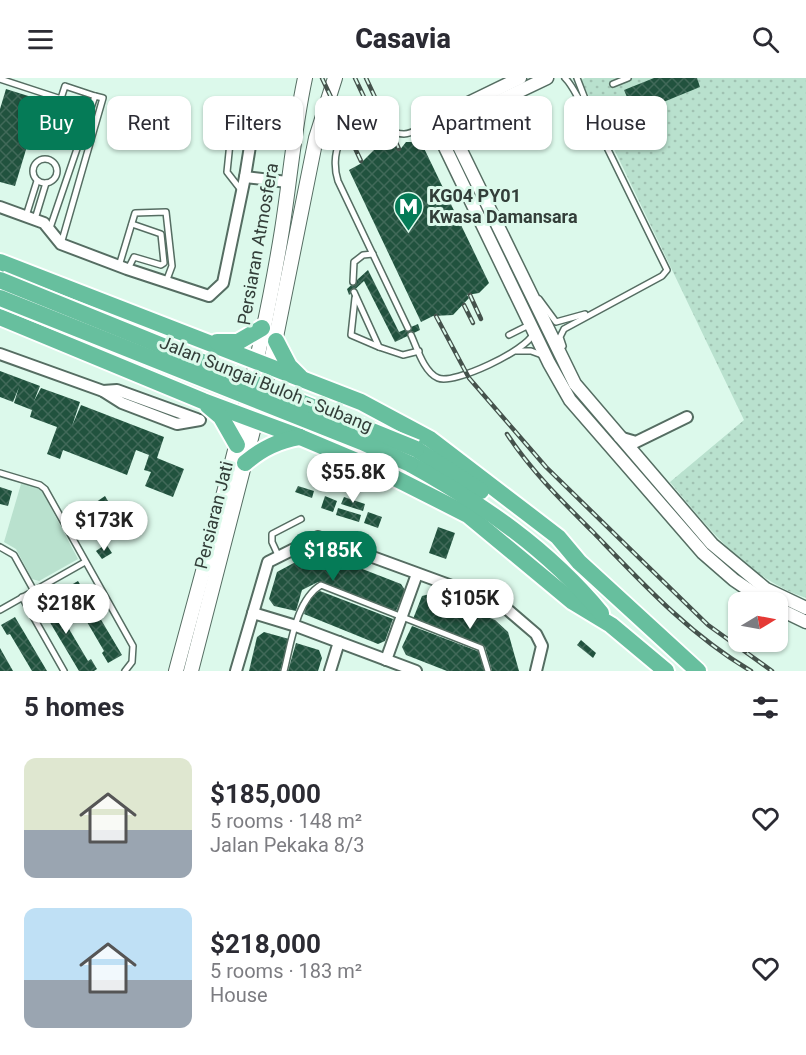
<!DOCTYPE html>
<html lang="en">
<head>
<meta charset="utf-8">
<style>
	body { margin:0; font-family:Roboto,sans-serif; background:#f7f7f7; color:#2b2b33; height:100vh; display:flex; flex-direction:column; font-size:22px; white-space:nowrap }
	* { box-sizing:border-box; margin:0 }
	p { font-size:20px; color:#7c7c81 }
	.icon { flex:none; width:33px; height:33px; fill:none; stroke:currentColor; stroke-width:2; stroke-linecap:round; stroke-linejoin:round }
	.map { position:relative; height:593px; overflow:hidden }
	.side { display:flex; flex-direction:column; background:#fff; flex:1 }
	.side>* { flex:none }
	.banner { position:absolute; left:18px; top:18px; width:771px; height:54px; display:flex; gap:12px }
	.needle { width:39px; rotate:80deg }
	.tools { position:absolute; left:728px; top:514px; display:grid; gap:12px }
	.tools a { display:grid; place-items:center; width:60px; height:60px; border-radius:12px; background:#fff; box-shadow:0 2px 4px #0004; font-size:30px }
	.price { position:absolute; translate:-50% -51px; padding:0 14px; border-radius:21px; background:#fff; color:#222; font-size:20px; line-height:39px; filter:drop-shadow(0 2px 3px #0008) }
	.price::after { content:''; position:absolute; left:50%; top:36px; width:18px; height:14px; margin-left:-9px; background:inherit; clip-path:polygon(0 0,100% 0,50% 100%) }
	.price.on { background:#057b57; color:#fff }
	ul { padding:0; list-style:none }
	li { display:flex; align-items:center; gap:18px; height:150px; padding:0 24px }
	li span { display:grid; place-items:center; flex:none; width:168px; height:120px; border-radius:12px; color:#555 }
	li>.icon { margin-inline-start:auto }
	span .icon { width:72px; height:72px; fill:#fffc; stroke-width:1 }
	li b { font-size:26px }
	h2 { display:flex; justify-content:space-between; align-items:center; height:72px; padding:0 24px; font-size:26px }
	.chip { padding:0 21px; border-radius:12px; background:#fff; box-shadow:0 2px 4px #0004; font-size:21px; line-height:54px }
	.chip.on { background:#057b57; color:#fff }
	header { display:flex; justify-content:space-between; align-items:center; height:78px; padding:0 24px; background:#fff; font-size:27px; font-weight:800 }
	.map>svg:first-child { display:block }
</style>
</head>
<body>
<header><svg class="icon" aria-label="menu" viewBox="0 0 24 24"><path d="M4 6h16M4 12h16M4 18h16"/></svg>Casavia<svg class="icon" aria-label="search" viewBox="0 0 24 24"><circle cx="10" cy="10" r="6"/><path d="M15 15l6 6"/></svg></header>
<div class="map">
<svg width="806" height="593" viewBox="0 0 806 593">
	<defs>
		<pattern id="grass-dots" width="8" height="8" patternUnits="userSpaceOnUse" patternTransform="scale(1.5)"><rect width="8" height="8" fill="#b9e1ce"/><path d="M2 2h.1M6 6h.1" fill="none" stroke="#a0c2b2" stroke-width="1.8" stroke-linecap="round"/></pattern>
		<pattern id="building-cross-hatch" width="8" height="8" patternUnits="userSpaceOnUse" patternTransform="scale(1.5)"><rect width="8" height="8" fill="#21523e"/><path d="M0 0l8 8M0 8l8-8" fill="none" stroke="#416959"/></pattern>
	</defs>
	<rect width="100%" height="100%" fill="#dcf9eb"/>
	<path fill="url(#grass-dots)" d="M585 0H806V520C747 500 709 451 670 404L744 342 581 2Z"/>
	<polygon fill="#b9e1ce" points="21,406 34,407 42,413 78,481 39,503 32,501 16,471 4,464"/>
	<g fill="url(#building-cross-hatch)">
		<polygon points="654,0 697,0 700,9 634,36 624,12"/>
		<polygon points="6,11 41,22 15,108 0,104 0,31"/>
		<polygon points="406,64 421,64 489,205 479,215 467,217 469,220 453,237 433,238 421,244 349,92 360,86 376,70 396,68 399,73"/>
		<polygon points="368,192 399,254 418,246 420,252 395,264 364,203 349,217 347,211"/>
		<polygon points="0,293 40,308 34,323 41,310 80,324 72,348 81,327 164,359 157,380 184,391 173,419 145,408 151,394 144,392 149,377 136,372 127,397 63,372 60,381 47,376 57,349 30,339 32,332 14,325 19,309 13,324 0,319"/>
		<polygon points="298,408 314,413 312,420 295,414"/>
		<polygon points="0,409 12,413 8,428 0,426"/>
		<polygon points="105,418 111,428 87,440 83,433"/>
		<polygon points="325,418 337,423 333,434 321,430"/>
		<polygon points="344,419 365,426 363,433 341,426"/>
		<polygon points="338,430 361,437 359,444 336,437"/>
		<polygon points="368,434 382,439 378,450 364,445"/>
		<polygon points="438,449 455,455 446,481 429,475"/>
		<polygon points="106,466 112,475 102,481 96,473"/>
		<polygon points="316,473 401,506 405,512 396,533 318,504 302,512 296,533 274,528 269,521 277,494"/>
		<polygon points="78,503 122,577 108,585 102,575 104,573 73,520 70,521 64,511"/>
		<polygon points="320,513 393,541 385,563 378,566 304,536 309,519"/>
		<polygon points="430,516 495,542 508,554 519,593 492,593 485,569 413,541 422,518"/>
		<polygon points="53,517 60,528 56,529 88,583 91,581 97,591 94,593 79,593 39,526"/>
		<polygon points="15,539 47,593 32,593 10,556 7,557 1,547"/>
		<polygon points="412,548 480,574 486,593 447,593 406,577 402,569"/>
		<polygon points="264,554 289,561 280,593 249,593 257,559"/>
		<polygon points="581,562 596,575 593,580 577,567"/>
		<polygon points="296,565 319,572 322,580 318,593 288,593"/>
		<polygon points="0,570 13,593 0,593"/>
	</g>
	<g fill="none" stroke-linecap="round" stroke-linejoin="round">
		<defs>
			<g id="service">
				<path d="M565 0C576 11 579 27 591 37"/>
				<polyline points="0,1 61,21"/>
				<polyline points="613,6 628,0"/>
				<polyline points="46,67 65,8 95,18"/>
				<circle cx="45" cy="93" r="12"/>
				<polyline points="241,112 227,94 231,55 252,60"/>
				<polyline points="26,138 37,103"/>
				<polyline points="35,141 46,105"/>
				<polyline points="50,150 95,18 103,20 61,166"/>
				<polyline points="119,188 135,135 166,134 172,188 166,204"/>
				<polyline points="128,191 134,179 161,187 164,185 161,156 132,146"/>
				<polyline points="353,204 354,184 363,177 373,176"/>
				<polyline points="354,214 379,269 403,277 419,273"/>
				<polyline points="355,220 351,257 379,269"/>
				<polyline points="539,221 556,244 585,236"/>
				<path d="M408 250 338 103C330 78 339 44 372 48 383 50 393 56 404 56 416 56 426 43 439 44"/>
				<path d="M411 257C417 270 424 294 438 300 454 307 527 272 533 256"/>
				<polyline points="509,257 529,247"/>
				<polyline points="563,268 560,259 564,251 662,198 667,192 592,39 577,0"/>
				<polyline points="516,273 531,273 542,277"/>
				<polyline points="0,395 40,407 45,411 133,568 132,584 125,593"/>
				<polyline points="0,469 14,477 34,513"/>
				<polyline points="278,477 272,464 272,456 301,441"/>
				<polyline points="22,519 64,593"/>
				<polyline points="0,532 85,484"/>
				<path d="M284 593C291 566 296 522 321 507L481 570 488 593"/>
			</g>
			<g id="minor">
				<polyline points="245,99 255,37"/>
				<polyline points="0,129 44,145 61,166 127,191 209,218 223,205 245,99 287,104"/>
				<polyline points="0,276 103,313 122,325 177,346 200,342"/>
				<polyline points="103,313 117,312 197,341"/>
				<polyline points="619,359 636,364 687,339"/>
				<polyline points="253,535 296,548 416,593"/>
				<polyline points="386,582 417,496"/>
				<polyline points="236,593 268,484 318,459 501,526 536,556 542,568 536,593"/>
				<polyline points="330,593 339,564"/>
			</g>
			<g id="tertiary">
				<polyline points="439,44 440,59 549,285 570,322 703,475 734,502 768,525"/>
				<polyline points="439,44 450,34 520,0"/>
				<polyline points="453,48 453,56 575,306 712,466 766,511 806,530"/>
				<polyline points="453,48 457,43 547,0"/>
				<polyline points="777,530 806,544"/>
			</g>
			<g id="secondary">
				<path d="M176 593C215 447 258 302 282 152 290 101 294 51 305 0"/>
				<polyline points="191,593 272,279 316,60 335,0"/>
			</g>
			<g id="trunk">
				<polyline points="0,184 361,324 430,361 558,459 579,484 698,593"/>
				<polyline points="0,239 203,323 300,359 383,394 468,437 573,524 611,547 666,593"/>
				<polyline points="276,263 289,288 300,299"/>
				<polyline points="217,264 238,264 262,250"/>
				<polyline points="208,328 221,339 237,367"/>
				<polyline points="416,371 481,413"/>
				<path d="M245 385C263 370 278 363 300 359"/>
				<path d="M410 386C482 426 548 471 601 535"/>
			</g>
		</defs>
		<use href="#service" stroke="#556d62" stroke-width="8"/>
		<use href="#minor" stroke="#556d62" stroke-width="14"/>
		<use href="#tertiary" stroke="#556d62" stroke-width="15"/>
		<use href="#secondary" stroke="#556d62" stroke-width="16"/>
		<use href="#trunk" stroke="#fff" stroke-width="20"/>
		<use href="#service" stroke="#fff" stroke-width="5"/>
		<use href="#minor" stroke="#fff" stroke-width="10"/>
		<use href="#tertiary" stroke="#fff" stroke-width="12"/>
		<use href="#secondary" stroke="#fff" stroke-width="14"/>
		<use href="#trunk" stroke="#67bf9e" stroke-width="16"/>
		<defs>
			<g id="rail">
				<polyline points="322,0 361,83"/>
				<polyline points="355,0 387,68"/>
				<polyline points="366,0 399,71"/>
				<polyline points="470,217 481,241"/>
				<polyline points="464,227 473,245"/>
				<polyline points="436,238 469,300 546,389 708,547 772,593"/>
				<path d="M507 356C531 393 563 424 594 455 643 506 690 557 751 593"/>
			</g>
		</defs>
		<use href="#rail" stroke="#45524c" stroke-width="4.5"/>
		<use href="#rail" stroke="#dcf9eb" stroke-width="2" stroke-dasharray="7" stroke-linecap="butt"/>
		<defs>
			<g id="trunk-bridge">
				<polyline points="0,202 416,371"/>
				<polyline points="0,220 362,364 410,386"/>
			</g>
		</defs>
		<use href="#trunk-bridge" stroke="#fff" stroke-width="20" stroke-linecap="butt"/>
		<use href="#trunk-bridge" stroke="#67bf9e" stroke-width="16"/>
	</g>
	<defs>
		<symbol id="metro-pin" viewBox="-11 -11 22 30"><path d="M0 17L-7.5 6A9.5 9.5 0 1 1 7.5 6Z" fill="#057b57" stroke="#dcf9eb"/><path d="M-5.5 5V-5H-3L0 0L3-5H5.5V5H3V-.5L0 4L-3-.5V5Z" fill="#fff"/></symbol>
	</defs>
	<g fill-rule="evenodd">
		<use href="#metro-pin" x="392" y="112" width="33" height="45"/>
	</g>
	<g text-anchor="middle" stroke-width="6" stroke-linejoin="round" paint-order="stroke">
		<g font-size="18" font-weight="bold" fill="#333e39" stroke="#dcf9eb" text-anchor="start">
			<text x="429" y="124">KG04 PY01<tspan x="429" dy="21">Kwasa Damansara</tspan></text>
		</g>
		<g font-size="18" fill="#333e39" stroke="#dcf9eb">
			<text transform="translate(258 166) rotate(-80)" y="6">Persiaran Atmosfera</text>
			<text transform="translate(266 306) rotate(22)" y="6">Jalan Sungai Buloh - Subang</text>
			<text transform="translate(214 437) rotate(-76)" y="6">Persiaran Jati</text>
		</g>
	</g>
</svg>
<div class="tools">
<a><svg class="needle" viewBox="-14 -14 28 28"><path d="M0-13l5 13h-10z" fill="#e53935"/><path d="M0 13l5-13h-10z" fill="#7c7c81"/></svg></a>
</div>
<b class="price" style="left:353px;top:426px">$55.8K</b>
<b class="price" style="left:104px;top:474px">$173K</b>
<b class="price on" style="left:333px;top:504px">$185K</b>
<b class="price" style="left:470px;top:552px">$105K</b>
<b class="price" style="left:66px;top:557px">$218K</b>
<div class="banner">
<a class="chip on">Buy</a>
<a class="chip">Rent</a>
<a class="chip">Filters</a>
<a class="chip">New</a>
<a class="chip">Apartment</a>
<a class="chip">House</a>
</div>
</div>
<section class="side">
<h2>5 homes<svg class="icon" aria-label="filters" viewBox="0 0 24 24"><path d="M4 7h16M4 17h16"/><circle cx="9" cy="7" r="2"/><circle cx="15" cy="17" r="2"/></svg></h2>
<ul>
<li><span style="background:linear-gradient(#dfe7d0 60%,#9aa5b1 0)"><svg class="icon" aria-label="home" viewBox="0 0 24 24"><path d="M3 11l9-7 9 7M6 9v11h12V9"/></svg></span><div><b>$185,000</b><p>5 rooms · 148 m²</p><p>Jalan Pekaka 8/3</p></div><svg class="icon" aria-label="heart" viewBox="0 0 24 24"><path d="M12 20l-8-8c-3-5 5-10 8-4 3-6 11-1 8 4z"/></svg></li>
<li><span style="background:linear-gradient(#bfe0f5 60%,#9aa5b1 0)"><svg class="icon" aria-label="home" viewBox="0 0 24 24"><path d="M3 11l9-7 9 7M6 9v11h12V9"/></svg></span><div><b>$218,000</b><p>5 rooms · 183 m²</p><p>House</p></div><svg class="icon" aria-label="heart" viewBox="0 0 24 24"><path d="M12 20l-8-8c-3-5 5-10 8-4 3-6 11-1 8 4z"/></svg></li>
</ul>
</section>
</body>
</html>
